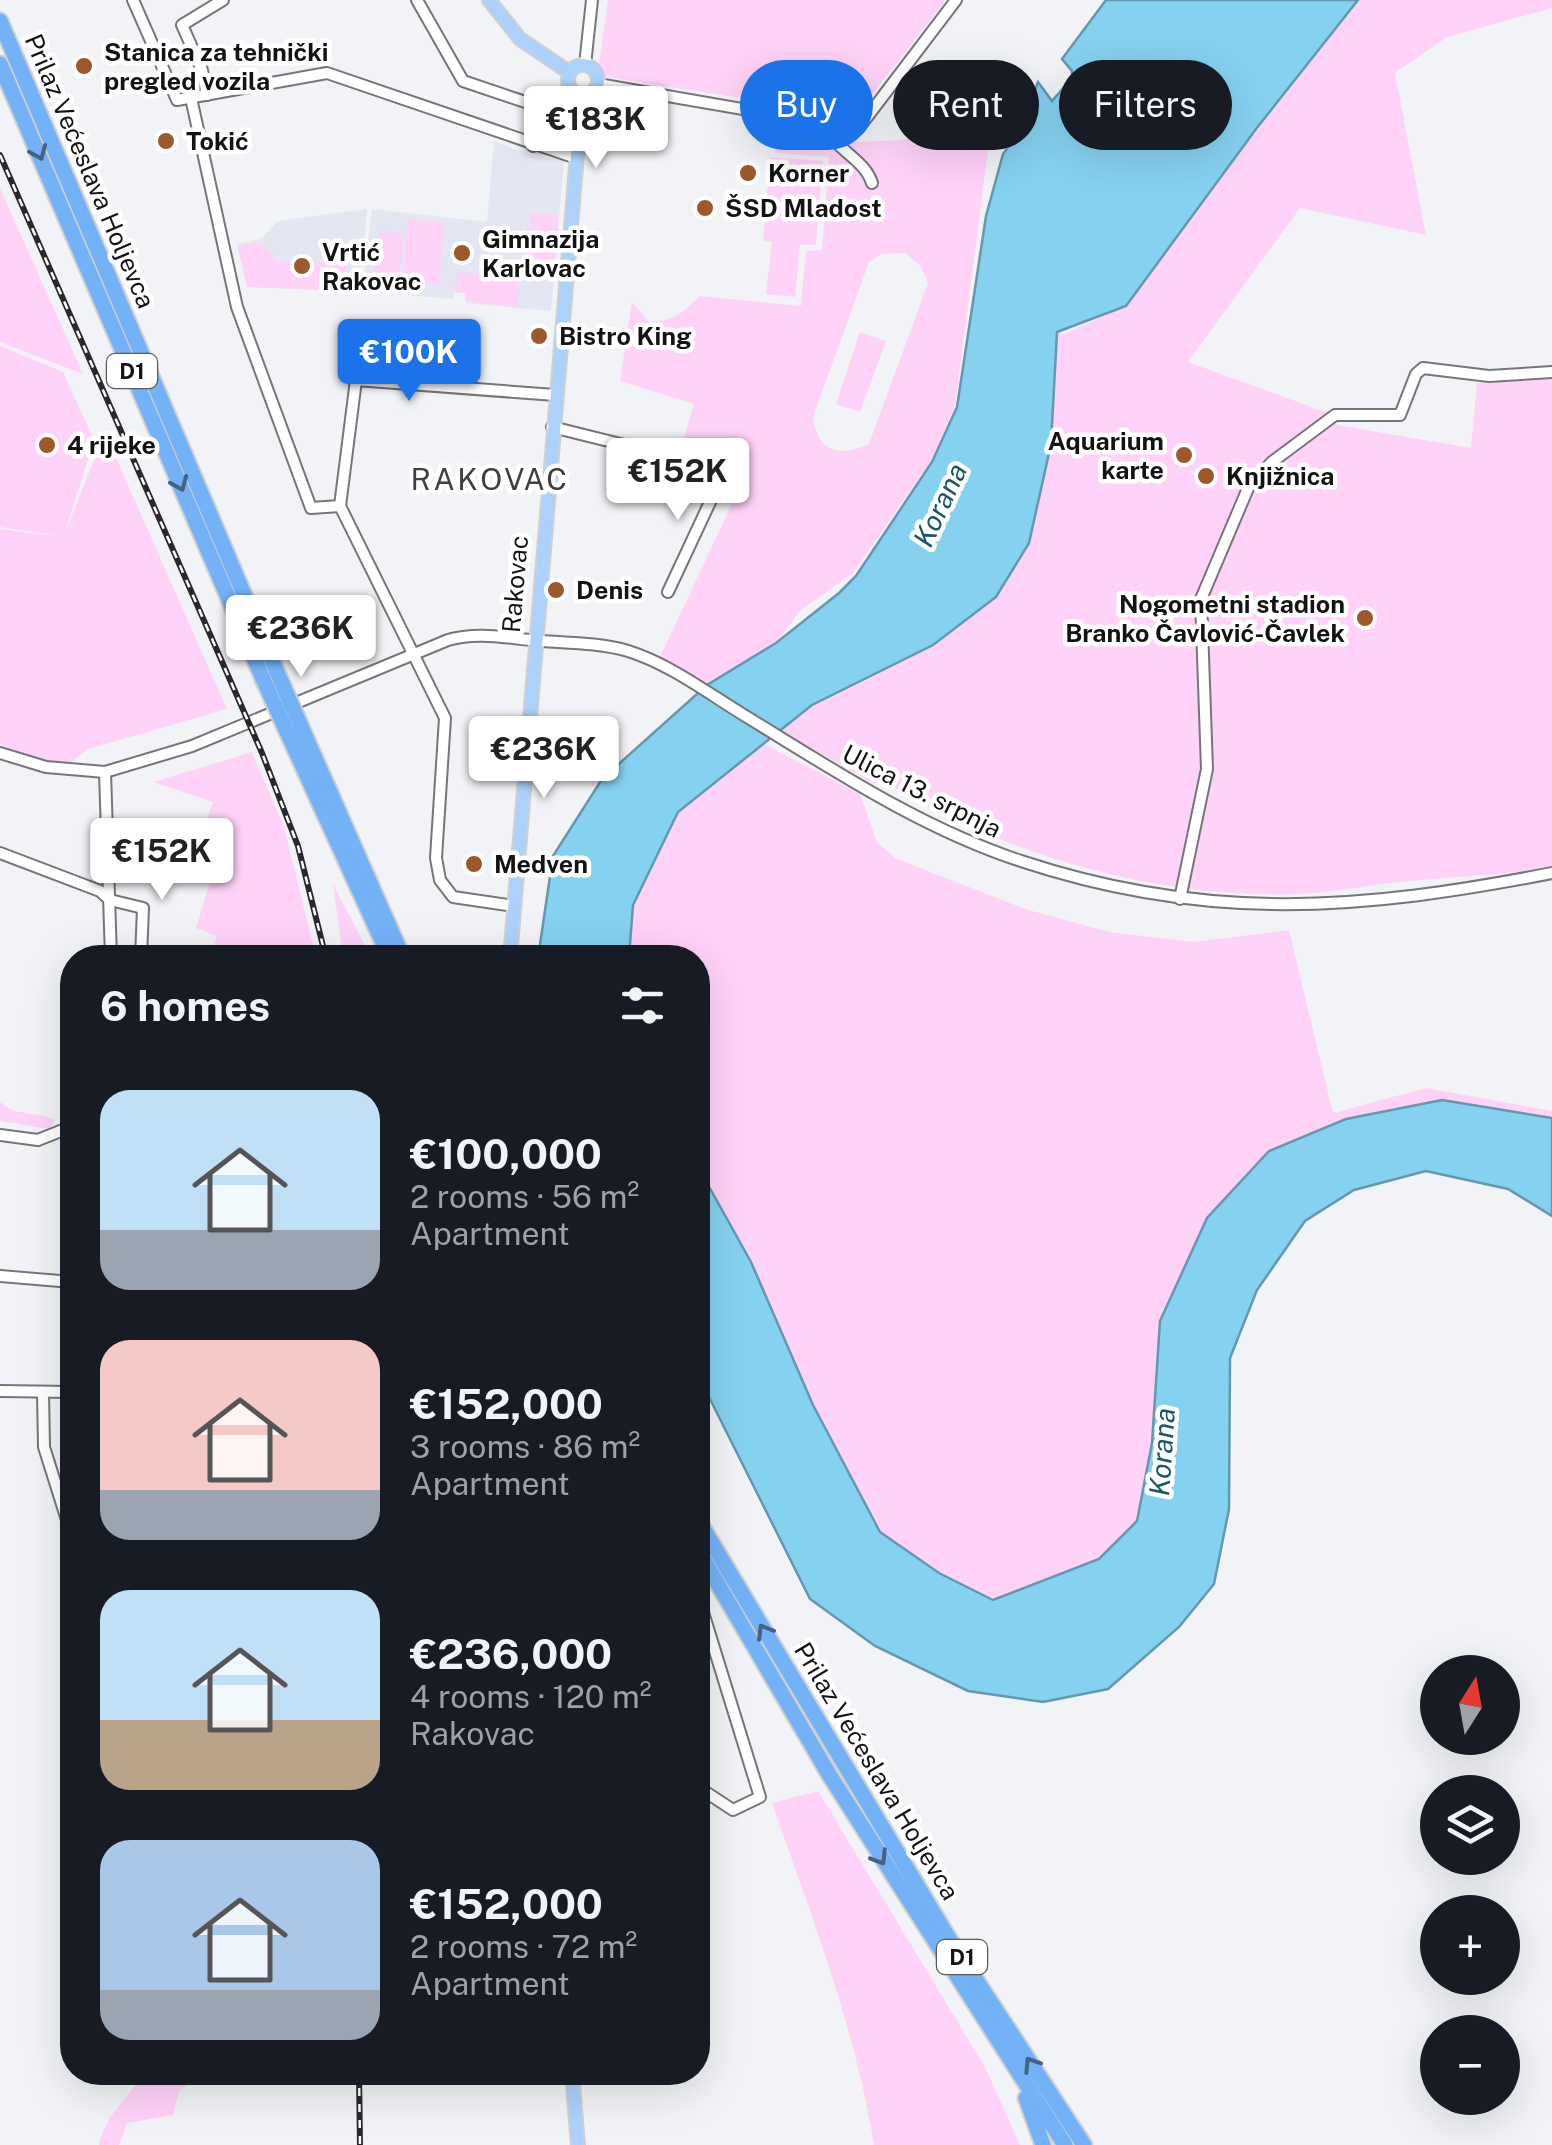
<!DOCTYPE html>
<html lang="en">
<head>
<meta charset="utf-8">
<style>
	body { margin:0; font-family:"Public Sans",sans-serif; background:#242831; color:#f1f3f6; height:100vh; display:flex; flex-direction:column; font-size:38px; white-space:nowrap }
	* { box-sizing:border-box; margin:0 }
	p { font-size:32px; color:#9ea1a6 }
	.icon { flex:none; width:55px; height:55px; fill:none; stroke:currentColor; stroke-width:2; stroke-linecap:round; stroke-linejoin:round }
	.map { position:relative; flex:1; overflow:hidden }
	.panel { position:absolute; left:60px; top:945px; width:650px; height:1140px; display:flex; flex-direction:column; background:#171b24; border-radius:40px; box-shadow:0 10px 40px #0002 }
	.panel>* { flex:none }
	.guide { position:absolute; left:740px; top:60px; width:660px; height:90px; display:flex; gap:20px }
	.needle { width:65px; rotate:11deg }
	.buttons { position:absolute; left:1420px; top:1655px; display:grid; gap:20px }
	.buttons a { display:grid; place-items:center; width:100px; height:100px; border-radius:50%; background:#171b24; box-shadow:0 10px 40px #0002; font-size:50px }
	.price { position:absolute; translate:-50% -85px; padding:0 22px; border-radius:10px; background:#fff; color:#222; font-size:32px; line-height:65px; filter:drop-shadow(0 2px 5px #0008) }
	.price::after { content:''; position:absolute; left:50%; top:60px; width:30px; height:22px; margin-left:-15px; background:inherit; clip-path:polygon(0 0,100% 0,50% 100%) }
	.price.active { background:#1a73e8; color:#fff }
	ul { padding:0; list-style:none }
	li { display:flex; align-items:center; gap:30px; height:250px; padding:0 40px }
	li span { display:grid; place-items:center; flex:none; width:280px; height:200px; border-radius:30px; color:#555 }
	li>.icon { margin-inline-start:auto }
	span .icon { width:120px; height:120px; fill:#fffc; stroke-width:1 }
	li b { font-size:42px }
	h2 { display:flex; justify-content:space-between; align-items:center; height:120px; padding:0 40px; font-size:42px }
	.tag { padding:0 35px; border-radius:45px; background:#171b24; box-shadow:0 10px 40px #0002; font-size:35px; line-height:90px }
	.tag.active { background:#1a73e8; color:#fff }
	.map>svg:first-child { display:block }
</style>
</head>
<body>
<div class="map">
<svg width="1552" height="2145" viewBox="0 0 1552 2145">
	<rect width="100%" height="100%" fill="#f2f3f6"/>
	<g fill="#e4e6f1">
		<polygon points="494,141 533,156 564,160 551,311 467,303 467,293 454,292 453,299 362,291 372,209 487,222"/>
		<polygon points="367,209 360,291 247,287 237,244 261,239 278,221"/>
	</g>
	<g fill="#ffd2f8" fill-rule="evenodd">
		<polygon points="608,0 946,0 855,116 607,77 599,65"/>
		<path d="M1358 0H1552V8L1447 37 1395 73 1426 235 1300 208 1188 362 1328 413 1337 425 1471 448 1477 383 1552 378V867C1501 876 1452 876 1401 882 1368 885 1335 892 1303 894 1158 900 1003 855 881 780L874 784 780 730 812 705 996 597 1029 543 1051 444 1057 332 1064 334 1126 306 1256 129Z"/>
		<polygon points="954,83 1002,122 989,148 936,108"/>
		<path d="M933 108 988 150 955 406 931 461 853 573 801 610 776 643 707 685 660 657 749 468 680 451 694 404 620 381 632 302 648 321C671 323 684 312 700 296L801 306 806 251 822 250 829 157 775 153 778 125 852 142 906 140ZM905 253 920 265 928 283 869 444C839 457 818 453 813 417L869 262 882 254Z"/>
		<polygon points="770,157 823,161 818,219 771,216 818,221 816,245 800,245 795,297 766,294 772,242 763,241"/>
		<polygon points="0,188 83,374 0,342"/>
		<polygon points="531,213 559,215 554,268 526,265"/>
		<polygon points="409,218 445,223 438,285 402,281"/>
		<polygon points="380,231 405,234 399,279 374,276"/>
		<polygon points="260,242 278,261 348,264 346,291 247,287 238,247"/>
		<polygon points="458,272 520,279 517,307 465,301 465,293 455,292"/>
		<polygon points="860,332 886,341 860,412 836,404"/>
		<polygon points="0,346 63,372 94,440 65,533 105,433 227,709 88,749 63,769 0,744 0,529 65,537 0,527"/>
		<polygon points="762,743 860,794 877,842 895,858 1025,909 1109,932 1193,942 1289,930 1333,1113 1426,1088 1552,1111 1552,1118 1538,1114 1346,1119 1152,1443 1137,1521 1099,1559 993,1600 939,1573 880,1532 813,1405 751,1262 698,1167 698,958 629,958 633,905 678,812"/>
		<polygon points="252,752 284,827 316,957 211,957 217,936 196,928 217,859 196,849 213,802 153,782"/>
		<polygon points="333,884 371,957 343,957"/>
		<path d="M0 1102C17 1118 37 1110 54 1120L50 1129 0 1121Z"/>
		<path d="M818 1791 985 2067 1020 2145H874C855 2027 811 1915 772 1803Z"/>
		<path d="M143 2073H205L179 2091 173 2115 127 2123 119 2145H99C106 2112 129 2100 143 2073Z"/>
	</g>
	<g fill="#85d1f0" stroke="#6398ae" stroke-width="2.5">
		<polygon points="1106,0 1358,0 1256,129 1126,306 1057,332 1051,444 1029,543 996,597 933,645 812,705 678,812 633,905 629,957 538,958 553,856 602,779 707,685 776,643 839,593 856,576 932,462 957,407 986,216 1003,154 1019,132 1038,82 1052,101 1072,78 1072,71 1062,59"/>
		<polygon points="1442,1100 1552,1118 1552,1216 1508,1189 1426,1171 1354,1190 1305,1221 1257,1290 1230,1358 1229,1509 1214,1584 1179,1627 1108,1689 1043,1702 968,1691 875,1646 810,1599 698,1375 698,1167 751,1262 813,1405 880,1532 939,1573 993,1600 1099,1559 1137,1521 1152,1443 1160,1321 1207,1218 1269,1151 1346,1119"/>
	</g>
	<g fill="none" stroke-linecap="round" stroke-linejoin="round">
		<defs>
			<g id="minor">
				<polyline points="133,0 177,100 327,73 576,158"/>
				<polyline points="417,0 463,81 537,106 543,114 533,146"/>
				<polyline points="585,65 592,0"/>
				<polyline points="598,84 858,129 956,0"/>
				<polyline points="207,95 202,70 182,25 223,0"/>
				<polyline points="191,98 237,307 311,508 340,506"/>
				<path d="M825 125C834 150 864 158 872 183"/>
				<polyline points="552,427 725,470 668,592"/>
				<path d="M0 753 46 767 105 772 192 746 448 640C475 632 502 637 530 640 562 643 597 642 628 651 670 664 709 694 747 717 835 771 923 829 1021 861 1208 923 1363 910 1552 873"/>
				<polyline points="105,772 111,958"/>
				<polyline points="0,853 100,891 110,900 143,908 141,958"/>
				<polyline points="1180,899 1207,769 1201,599 1249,486 1272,462 1335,415 1400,415 1416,374 1423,368 1489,376 1552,372"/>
				<polyline points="514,906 453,897 440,880 436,858 445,718 340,506 356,380 555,395"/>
				<polyline points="0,1135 38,1140 68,1128"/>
				<polyline points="0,1276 72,1282"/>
				<polyline points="0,1391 72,1392"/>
				<polyline points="43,1392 44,1447 72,1536"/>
				<polyline points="698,1596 760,1797 733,1810 698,1787"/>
			</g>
			<g id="major">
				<polyline points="489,0 520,39 569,72"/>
				<circle cx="583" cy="80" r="15"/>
				<polyline points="510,958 582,95"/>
				<polyline points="572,2072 578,2145"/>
			</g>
			<g id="highway">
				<polyline points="0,21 277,672"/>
				<polyline points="0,64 263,679"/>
				<polyline points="698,1520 948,1937 1084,2145"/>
				<polyline points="698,1550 830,1776 1065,2145"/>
				<polyline points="1026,2098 1043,2145"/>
			</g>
		</defs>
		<use href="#minor" stroke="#757679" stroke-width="14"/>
		<use href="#major" stroke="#d0d0d0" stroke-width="16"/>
		<use href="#highway" stroke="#d0d0d0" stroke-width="19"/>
		<use href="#minor" stroke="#fff" stroke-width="10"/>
		<use href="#major" stroke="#acd1fa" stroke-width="12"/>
		<use href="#highway" stroke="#74b2f7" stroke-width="15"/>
		<defs>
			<g id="rail">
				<polyline points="0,155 262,753 298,846 326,958"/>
				<polyline points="359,2072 360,2145"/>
			</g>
		</defs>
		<use href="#rail" stroke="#29292b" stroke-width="6"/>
		<use href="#rail" stroke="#fff" stroke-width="2.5" stroke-dasharray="8" stroke-linecap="butt"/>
		<defs>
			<g id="highway-bridge">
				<polyline points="277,672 403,958"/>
				<polyline points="263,679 390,958"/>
			</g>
		</defs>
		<use href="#highway-bridge" stroke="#d0d0d0" stroke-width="19" stroke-linecap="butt"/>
		<use href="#highway-bridge" stroke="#74b2f7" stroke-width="15"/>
	</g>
	<defs><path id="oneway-chevron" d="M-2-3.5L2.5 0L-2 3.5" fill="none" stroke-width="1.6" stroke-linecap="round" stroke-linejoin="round" transform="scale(2.5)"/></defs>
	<g stroke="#446286">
		<use href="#oneway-chevron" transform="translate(39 153) rotate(67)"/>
		<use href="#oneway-chevron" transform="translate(180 484) rotate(67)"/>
		<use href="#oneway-chevron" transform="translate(764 1631) rotate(-121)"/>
		<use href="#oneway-chevron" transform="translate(880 1858) rotate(58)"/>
		<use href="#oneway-chevron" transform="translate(1031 2064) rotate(-123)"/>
	</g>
	<g fill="#9d582c" stroke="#fff" stroke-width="4">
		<circle cx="84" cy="66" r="10"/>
		<circle cx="166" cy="141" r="10"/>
		<circle cx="748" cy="173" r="10"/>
		<circle cx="705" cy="208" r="10"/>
		<circle cx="462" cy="253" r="10"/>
		<circle cx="302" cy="266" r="10"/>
		<circle cx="539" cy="336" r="10"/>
		<circle cx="47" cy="445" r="10"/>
		<circle cx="1184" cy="455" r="10"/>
		<circle cx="1206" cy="476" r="10"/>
		<circle cx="556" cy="590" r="10"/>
		<circle cx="1365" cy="618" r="10"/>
		<circle cx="474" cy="864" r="10"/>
	</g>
	<g text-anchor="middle" stroke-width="9" stroke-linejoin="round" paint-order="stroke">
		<g fill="#fff" stroke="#5a5a5a" stroke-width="2.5">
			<rect x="107" y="354" width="50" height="34" rx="8"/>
			<rect x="937" y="1940" width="50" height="34" rx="8"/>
		</g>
		<g font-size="22" font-weight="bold" fill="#131314">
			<text x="132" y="379">D1</text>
			<text x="962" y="1965">D1</text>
		</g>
		<g font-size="25" font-weight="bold" fill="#131314" stroke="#fff" text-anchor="start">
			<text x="104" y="61">Stanica za tehnički<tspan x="104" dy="29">pregled vozila</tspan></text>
			<text x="186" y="150">Tokić</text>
			<text x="768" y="182">Korner</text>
			<text x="725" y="217">ŠSD Mladost</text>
			<text x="482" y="248">Gimnazija<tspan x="482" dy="29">Karlovac</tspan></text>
			<text x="322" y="261">Vrtić<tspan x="322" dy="29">Rakovac</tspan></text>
			<text x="559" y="345">Bistro King</text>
			<text x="1164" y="450" text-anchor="end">Aquarium<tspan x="1164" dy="29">karte</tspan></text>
			<text x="67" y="454">4 rijeke</text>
			<text x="1226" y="485">Knjižnica</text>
			<text x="576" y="599">Denis</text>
			<text x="1345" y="613" text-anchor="end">Nogometni stadion<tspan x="1345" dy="29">Branko Čavlović-Čavlek</tspan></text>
			<text x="494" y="873">Medven</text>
		</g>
		<g font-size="25" fill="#131314" stroke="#fff">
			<text transform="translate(90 171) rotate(67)" y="9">Prilaz Većeslava Holjevca</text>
			<text transform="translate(515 584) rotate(-85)" y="9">Rakovac</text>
			<text transform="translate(922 791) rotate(27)" y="9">Ulica 13. srpnja</text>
			<text transform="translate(877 1771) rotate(59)" y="9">Prilaz Većeslava Holjevca</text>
		</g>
		<g font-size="28" font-style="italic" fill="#19566c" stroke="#fff">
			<text transform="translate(940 505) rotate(-65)" y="10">Korana</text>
			<text transform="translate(1162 1452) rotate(-86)" y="10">Korana</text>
		</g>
		<g font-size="30" letter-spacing="2.5" fill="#3f3f42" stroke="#fff">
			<text x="490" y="490">RAKOVAC</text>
		</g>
	</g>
</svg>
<div class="buttons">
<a><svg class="needle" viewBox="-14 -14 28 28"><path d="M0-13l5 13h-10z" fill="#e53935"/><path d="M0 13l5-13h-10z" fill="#9ea1a6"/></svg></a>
<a><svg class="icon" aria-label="layers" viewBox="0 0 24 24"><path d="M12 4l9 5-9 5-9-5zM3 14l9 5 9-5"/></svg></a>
<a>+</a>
<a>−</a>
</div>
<b class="price" style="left:596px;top:171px">€183K</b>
<b class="price active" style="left:409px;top:404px">€100K</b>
<b class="price" style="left:678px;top:523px">€152K</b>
<b class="price" style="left:301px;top:680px">€236K</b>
<b class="price" style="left:544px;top:801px">€236K</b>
<b class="price" style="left:162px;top:903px">€152K</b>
<div class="guide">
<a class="tag active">Buy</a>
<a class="tag">Rent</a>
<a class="tag">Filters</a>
</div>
<section class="panel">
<h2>6 homes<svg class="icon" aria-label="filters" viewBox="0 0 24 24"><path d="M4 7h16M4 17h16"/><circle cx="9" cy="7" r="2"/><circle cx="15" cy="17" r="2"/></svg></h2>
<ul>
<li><span style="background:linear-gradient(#bfe0f5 70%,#9aa5b1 0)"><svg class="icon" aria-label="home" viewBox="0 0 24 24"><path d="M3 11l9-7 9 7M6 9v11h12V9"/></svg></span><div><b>€100,000</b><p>2 rooms · 56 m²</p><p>Apartment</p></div></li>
<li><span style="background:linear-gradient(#f6c9c9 75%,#9aa5b1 0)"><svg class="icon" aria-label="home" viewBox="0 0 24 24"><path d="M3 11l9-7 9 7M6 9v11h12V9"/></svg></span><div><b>€152,000</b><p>3 rooms · 86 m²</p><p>Apartment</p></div></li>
<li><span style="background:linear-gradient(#bfe0f5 65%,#b9a48a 0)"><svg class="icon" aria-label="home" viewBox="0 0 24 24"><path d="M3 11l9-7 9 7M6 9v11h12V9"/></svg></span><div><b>€236,000</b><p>4 rooms · 120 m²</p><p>Rakovac</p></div></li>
<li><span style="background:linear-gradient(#a9c7e8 75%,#9aa5b1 0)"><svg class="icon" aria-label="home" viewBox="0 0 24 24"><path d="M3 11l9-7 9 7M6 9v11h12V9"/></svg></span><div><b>€152,000</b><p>2 rooms · 72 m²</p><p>Apartment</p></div></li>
</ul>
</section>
</div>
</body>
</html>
